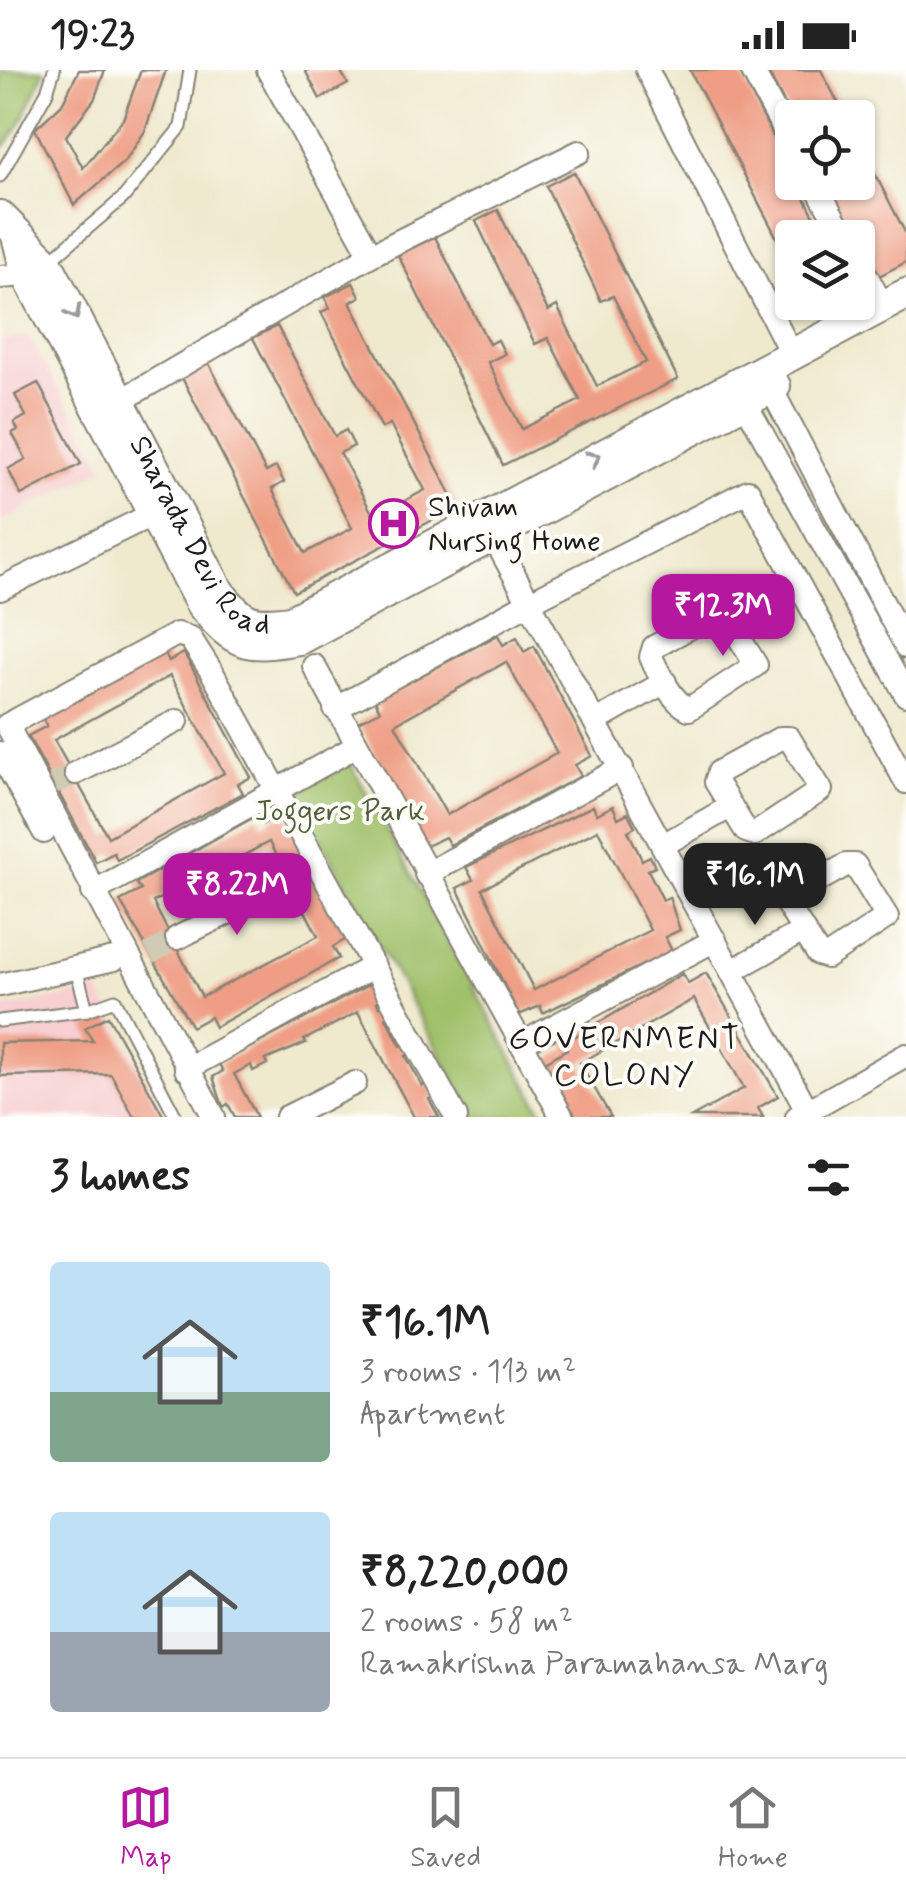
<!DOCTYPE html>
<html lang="en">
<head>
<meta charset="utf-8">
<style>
	body { margin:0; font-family:Mynerve,sans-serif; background:#f6f6f6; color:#222; height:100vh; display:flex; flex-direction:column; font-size:38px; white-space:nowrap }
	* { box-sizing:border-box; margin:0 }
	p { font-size:32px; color:#767676 }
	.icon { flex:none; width:55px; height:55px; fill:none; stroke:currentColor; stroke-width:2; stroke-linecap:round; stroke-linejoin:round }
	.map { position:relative; height:1047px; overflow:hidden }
	.side { display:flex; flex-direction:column; background:#fff; flex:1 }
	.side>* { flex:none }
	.buttons { position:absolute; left:775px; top:30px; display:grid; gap:20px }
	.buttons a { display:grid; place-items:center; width:100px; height:100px; border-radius:10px; background:#fff; box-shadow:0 2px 8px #0004; font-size:50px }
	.price { position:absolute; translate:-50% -85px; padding:0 22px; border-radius:20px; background:#b5179e; color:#fff; font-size:32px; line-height:65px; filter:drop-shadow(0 2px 5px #0008) }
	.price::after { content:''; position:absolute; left:50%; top:60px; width:30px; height:22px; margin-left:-15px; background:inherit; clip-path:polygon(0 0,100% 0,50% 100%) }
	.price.current { background:#222; color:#fff }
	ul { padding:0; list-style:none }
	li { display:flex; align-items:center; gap:30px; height:250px; padding:0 50px }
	li span { display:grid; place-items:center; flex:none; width:280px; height:200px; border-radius:10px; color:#555 }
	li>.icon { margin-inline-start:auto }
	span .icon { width:120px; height:120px; fill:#fffc; stroke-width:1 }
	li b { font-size:42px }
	h2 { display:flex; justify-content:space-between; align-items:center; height:120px; padding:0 50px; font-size:42px }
	.status { display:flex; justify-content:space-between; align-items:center; height:70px; padding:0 50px; background:#fff; direction:ltr }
	.status svg { height:28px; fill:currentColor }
	.tab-bar { display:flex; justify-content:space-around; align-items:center; height:140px; border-top:2px solid #e0e0e0; background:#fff; font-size:28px; color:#767676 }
	.tab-bar a { display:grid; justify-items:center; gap:5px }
	.tab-bar .current { color:#b5179e }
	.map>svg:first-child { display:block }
</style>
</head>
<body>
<div class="status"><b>19:23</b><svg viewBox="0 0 49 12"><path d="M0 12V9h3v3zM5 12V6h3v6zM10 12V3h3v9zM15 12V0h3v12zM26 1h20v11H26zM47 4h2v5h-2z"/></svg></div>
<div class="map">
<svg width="906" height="1047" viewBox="0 0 906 1047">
	<rect width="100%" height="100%" fill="#fdfcf7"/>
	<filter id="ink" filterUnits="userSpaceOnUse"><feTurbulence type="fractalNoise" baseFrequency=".01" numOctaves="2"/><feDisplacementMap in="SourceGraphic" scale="20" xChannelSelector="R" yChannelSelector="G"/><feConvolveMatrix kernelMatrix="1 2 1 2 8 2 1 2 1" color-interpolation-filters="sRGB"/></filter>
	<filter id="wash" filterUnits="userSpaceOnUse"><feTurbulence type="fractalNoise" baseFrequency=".0048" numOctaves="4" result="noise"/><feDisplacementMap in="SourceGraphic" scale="40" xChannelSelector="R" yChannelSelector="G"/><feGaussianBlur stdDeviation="2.25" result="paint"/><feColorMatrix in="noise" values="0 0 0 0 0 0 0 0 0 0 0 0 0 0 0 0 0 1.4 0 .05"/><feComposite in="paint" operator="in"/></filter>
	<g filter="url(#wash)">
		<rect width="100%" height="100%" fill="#efe9ce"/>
		<g fill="#f7cfd2">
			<polygon points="28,266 105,398 0,452 0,271"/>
			<polygon points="98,920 166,1047 0,1047 0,939"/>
		</g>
		<g fill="#a0c069" stroke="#5e6e42" stroke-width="2.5">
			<polygon points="0,0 45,0 20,55 0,82"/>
			<polygon points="350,693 545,1047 475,1047 295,723"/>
		</g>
		<g id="blocks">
			<g fill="#ef9e85" fill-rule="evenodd">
				<polygon points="79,0 105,0 94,30 66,66 83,98 123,49 141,0 166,0 145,61 126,90 74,135 35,59 62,34"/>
				<polygon points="305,0 340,0 348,14 320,29"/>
				<polygon points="690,0 739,0 792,104 792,112 797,112 825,168 792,168 792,197"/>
				<polygon points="767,0 821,0 846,48 792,48"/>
				<polygon points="858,71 906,164 906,192 875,208 825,112 858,112"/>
				<polygon points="574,102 678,309 503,395 398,185 435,167 489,274 498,270 505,284 488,292 522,359 580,330 548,268 535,274 476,151 498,140 548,241 557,236 597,316 646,292 613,226 601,231 546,116"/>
				<polygon points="353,213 360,227 350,232 458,437 294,522 181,306 208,292 266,402 276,397 284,412 272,419 305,483 352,458 253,268 277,256 335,366 346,360 354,376 340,383 374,447 425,420 390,354 382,358 321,242 330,238 325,227"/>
				<polygon points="38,313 81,394 21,425 8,399 26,389 12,363 18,360 14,353 26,346 15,325"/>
				<path d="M498 565 503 575 517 567 524 582 534 576 592 686 575 695 581 706 450 775 445 767 424 777 358 652 380 641 375 630ZM506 592 557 683 447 745 395 654Z"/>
				<path d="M163 580 169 591 184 583 251 707 238 714 243 723 117 790 114 783 96 792 28 666 47 656 41 645ZM170 606 224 703 108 767 54 670Z"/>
				<path d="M593 736 597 744 613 736 618 748 628 743 635 757 628 761 642 790 650 786 655 797 648 800 663 830 669 827 680 860 665 867 672 881 543 943 540 936 519 945 457 818 473 810 466 797ZM598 760 650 860 534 920 482 819Z"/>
				<path d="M284 742 353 865 333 877 339 888 215 957 210 947 192 957 120 831 141 820 136 813 258 745 263 754ZM269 772 318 866 202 927 153 832Z"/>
				<polygon points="706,903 778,1026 758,1038 763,1047 692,1047 744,1018 694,929 580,993 611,1047 576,1047 544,993 567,979 564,973 682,904 688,913"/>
				<polygon points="374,912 383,929 377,932 379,936 385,933 391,945 386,948 401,976 407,972 413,982 406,986 422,1016 428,1013 435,1026 429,1029 439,1047 414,1047 358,942 304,970 306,973 265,990 267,994 253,1001 251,995 234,1004 257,1047 235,1047 228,1034 223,1037 213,1007 223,1001 219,994"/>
				<polygon points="108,946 164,1047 134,1047 111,1004 0,1006 0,973 93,971 85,958"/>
			</g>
		</g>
	</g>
	<g filter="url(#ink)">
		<use href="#blocks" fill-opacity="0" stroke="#868275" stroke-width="2.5"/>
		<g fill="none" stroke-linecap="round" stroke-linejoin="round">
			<g stroke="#cfcab3" stroke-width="22" stroke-dasharray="22 11" stroke-linecap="butt">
				<polyline points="53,714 76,703"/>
				<polyline points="149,884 177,868"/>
			</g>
			<defs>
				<g id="lane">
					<polyline points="0,106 47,22 54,0"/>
					<polyline points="47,193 123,128 181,57 190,0"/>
					<polyline points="76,898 87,940"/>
					<polyline points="0,951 87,940 115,930 176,1047"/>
				</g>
				<g id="street">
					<polyline points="268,0 371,185"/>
					<polyline points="647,0 792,285"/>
					<polyline points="752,0 792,74"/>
					<polyline points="814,112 845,168"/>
					<polyline points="858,190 883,237"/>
					<polyline points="0,207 27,205 39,198"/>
					<polyline points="764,305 906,577"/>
					<polyline points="737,318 906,625"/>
					<polyline points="108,338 371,185 579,82"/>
					<polyline points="494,468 811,1047"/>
					<polyline points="0,519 153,444"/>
					<path d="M716 543H724L756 595 689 639C672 632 659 604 651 587L654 577Z"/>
					<polyline points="314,596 562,1047"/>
					<polyline points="335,639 530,532 748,421 906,712"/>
					<polyline points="596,651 665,612"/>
					<polygon points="781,668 789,668 821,720 755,764 746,761 716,712 719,702"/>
					<polyline points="0,683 44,762"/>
					<polyline points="76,703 177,651"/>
					<polyline points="663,775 730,737"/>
					<polygon points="846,795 855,795 887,847 827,887 818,884 788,836 791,826"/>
					<polyline points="426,804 622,698"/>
					<polyline points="93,822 355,677"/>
					<polyline points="177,868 274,820"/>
					<polyline points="732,901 803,861"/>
					<polyline points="0,915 114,889"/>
					<polyline points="521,974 715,870"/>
					<polyline points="186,999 374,896"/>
					<polyline points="214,1047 7,655 177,564 190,568 213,604 456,1047"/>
					<polyline points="287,1047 355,1013"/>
					<polyline points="797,1047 906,985"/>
				</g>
				<g id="secondary">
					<path id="s1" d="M0 146 47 193 219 522C245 554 250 556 291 551L906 224"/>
					<path d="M17 166 27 205 201 534C236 577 247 578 299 569L775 316"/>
				</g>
			</defs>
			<use href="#lane" stroke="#868275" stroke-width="15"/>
			<use href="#street" stroke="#868275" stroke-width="26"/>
			<use href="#secondary" stroke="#868275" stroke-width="34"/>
			<use href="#lane" stroke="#fff" stroke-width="11"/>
			<use href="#street" stroke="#fff" stroke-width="22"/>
			<use href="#secondary" stroke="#fff" stroke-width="30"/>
		</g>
		<defs><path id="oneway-chevron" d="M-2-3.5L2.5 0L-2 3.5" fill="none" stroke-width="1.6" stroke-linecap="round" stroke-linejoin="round" transform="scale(2.5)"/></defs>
		<g stroke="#999">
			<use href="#oneway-chevron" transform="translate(74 243) rotate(62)"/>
			<use href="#oneway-chevron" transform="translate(594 388) rotate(-27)"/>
		</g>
	</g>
	<defs>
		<symbol id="hospital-ring" viewBox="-11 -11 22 22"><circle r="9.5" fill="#fdfcf7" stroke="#b5179e" stroke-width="1.5"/><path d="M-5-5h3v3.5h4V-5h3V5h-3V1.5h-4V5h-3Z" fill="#b5179e"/></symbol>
	</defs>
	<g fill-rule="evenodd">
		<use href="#hospital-ring" x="366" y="426" width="55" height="55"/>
	</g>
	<g text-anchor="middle" stroke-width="8" stroke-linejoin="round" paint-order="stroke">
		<g font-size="30" fill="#1c1c1c" stroke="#fdfcf7" text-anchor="start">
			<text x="428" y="446">Shivam<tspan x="428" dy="34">Nursing Home</tspan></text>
		</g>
		<g font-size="30" fill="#1c1c1c" stroke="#fdfcf7">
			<text dy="10" stroke="none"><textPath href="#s1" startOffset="382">Sharada Devi Road</textPath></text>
		</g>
		<g font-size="30" fill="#515e3b" stroke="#fdfcf7">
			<text x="340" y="750">Joggers Park</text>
		</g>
		<g font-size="32" letter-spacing="2.5" fill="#1c1c1c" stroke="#fdfcf7">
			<text x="625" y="978">GOVERNMENT<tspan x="625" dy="37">COLONY</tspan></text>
		</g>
	</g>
</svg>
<div class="buttons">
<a><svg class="icon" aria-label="locate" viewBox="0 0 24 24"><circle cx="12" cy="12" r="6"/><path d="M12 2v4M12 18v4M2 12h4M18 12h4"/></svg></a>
<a><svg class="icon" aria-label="layers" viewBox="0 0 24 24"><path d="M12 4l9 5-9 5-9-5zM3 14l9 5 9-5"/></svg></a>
</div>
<b class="price" style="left:723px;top:589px">₹12.3M</b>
<b class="price current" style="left:755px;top:858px">₹16.1M</b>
<b class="price" style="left:237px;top:868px">₹8.22M</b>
</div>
<section class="side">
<h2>3 homes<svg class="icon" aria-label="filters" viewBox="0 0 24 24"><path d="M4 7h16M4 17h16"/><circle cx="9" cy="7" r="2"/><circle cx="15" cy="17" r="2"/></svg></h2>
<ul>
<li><span style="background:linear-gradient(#bfe0f5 65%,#7fa58c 0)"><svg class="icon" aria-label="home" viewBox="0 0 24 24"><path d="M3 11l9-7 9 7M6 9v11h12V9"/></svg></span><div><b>₹16.1M</b><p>3 rooms · 113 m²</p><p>Apartment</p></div></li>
<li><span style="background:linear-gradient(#bfe0f5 60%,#9aa5b1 0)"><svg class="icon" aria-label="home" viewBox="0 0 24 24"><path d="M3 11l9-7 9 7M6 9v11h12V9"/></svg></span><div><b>₹8,220,000</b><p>2 rooms · 58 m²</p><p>Ramakrishna Paramahansa Marg</p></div></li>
</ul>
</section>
<nav class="tab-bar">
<a class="current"><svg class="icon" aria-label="map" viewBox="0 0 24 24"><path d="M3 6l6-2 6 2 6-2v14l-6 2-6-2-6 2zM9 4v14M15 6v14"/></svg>Map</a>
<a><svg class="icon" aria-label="saved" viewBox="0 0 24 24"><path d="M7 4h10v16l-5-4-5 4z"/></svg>Saved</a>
<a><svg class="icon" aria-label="home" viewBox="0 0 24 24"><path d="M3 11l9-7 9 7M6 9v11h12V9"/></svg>Home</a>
</nav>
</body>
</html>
